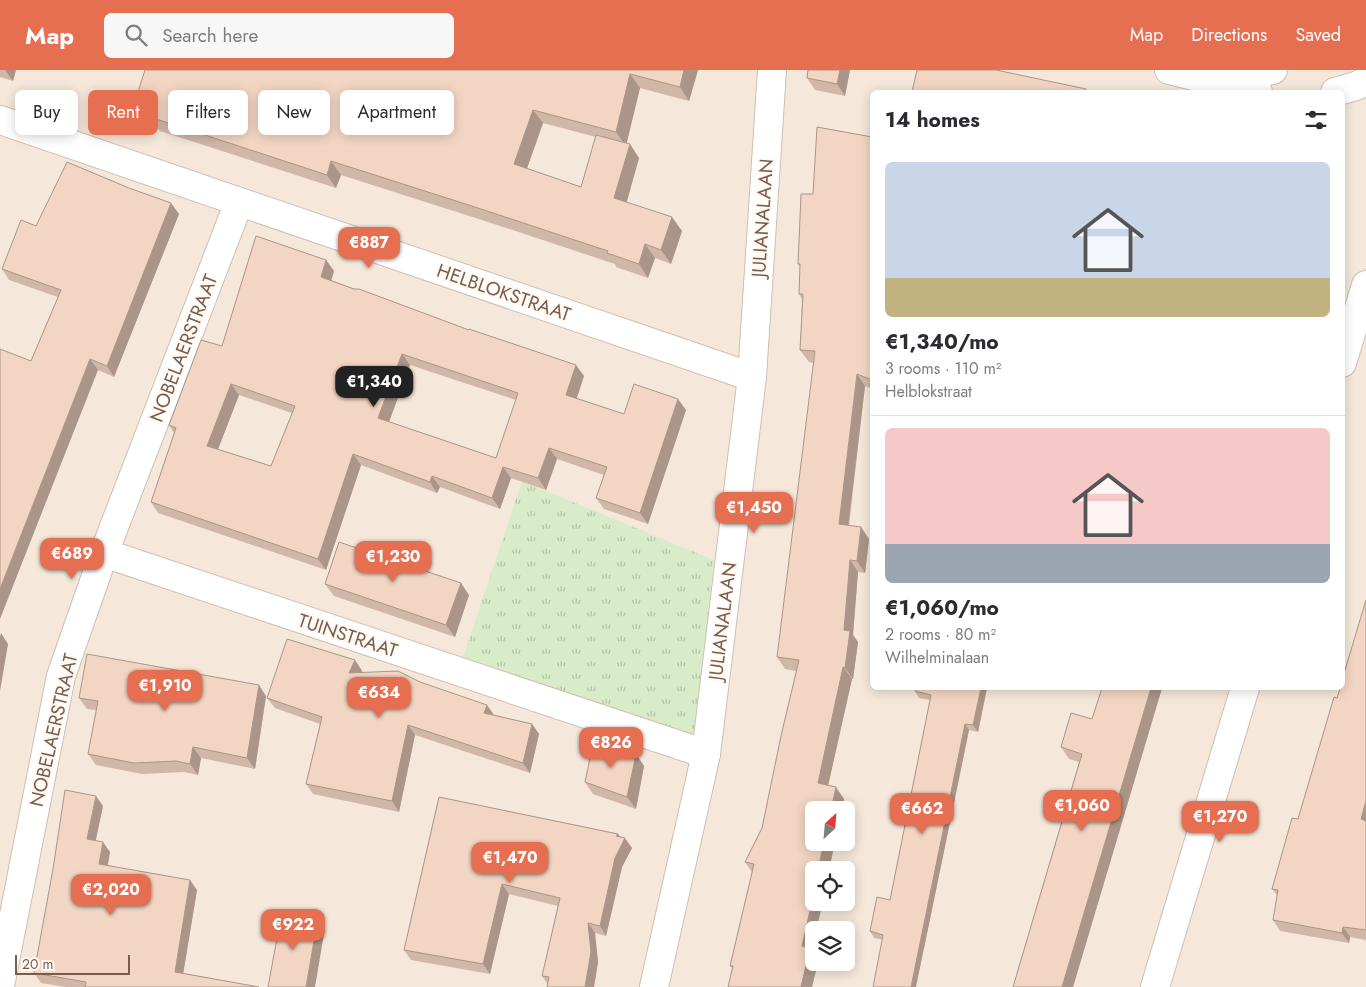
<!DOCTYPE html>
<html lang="en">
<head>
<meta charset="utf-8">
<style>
	body { margin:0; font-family:Jost,sans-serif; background:#f7f7f7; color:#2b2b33; height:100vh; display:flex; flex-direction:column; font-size:19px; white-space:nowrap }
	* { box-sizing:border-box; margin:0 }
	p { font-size:16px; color:#7c7c81 }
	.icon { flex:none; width:28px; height:28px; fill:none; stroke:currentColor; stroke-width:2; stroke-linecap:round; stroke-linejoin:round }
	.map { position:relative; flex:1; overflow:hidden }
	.side { position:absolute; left:870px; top:20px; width:475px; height:600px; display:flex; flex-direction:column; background:#fff; border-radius:8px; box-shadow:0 2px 12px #0003 }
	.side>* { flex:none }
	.guide { position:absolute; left:15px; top:20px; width:475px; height:45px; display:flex; gap:10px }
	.needle { width:32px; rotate:26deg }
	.tools { position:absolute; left:805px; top:731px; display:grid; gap:10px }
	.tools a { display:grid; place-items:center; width:50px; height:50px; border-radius:8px; background:#fff; box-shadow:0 2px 12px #0003; font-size:25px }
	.scale { position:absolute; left:15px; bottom:12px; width:115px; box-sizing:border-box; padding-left:5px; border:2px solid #7a5c4d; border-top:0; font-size:14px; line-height:18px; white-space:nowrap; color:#7a5c4d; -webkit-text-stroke:4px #fffaf3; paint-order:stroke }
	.price { position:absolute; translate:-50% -42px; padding:0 11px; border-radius:10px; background:#e76f51; color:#fff; font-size:16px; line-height:32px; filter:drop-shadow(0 1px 2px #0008) }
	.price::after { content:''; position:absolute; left:50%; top:30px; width:15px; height:11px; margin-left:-8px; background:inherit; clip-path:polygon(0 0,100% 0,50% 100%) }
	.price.active { background:#222; color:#fff }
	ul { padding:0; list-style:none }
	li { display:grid; align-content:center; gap:10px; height:265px; padding:0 15px }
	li+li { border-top:1px solid #e1e1e2 }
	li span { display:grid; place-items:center; height:155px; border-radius:8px; color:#555 }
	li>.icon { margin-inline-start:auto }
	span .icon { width:90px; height:90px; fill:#fffc; stroke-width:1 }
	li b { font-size:21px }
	h2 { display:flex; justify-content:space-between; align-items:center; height:60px; padding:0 15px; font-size:21px }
	.tag { padding:0 18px; border-radius:8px; background:#fff; box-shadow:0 2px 12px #0003; font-size:18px; line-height:45px }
	.tag.active { background:#e76f51; color:#fff }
	header { display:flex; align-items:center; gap:30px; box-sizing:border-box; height:70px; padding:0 25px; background:#e76f51; color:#fff }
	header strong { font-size:24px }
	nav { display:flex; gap:28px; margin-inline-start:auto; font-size:18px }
	.search { width:350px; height:45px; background:#f7f7f7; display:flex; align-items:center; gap:12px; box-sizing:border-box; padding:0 18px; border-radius:8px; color:#7c7c81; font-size:19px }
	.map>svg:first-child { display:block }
</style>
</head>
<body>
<header>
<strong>Map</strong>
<div class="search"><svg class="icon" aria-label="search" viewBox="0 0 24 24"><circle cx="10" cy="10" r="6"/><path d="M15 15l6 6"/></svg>Search here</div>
<nav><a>Map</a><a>Directions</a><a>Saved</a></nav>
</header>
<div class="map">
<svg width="1366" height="917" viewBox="0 0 1366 917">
	<defs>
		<pattern id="grass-tufts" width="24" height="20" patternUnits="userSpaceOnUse" patternTransform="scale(1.25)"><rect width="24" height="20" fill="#d8ecc9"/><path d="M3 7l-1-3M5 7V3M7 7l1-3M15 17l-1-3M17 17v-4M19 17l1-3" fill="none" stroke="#b4c2a5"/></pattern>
	</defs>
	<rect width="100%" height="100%" fill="#fdf6ec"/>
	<path fill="#f5e8da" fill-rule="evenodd" d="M0 0H1366V917H0ZM872 22H1342V618H872ZM814 740H846V772H814ZM814 800H846V832H814ZM814 860H846V892H814Z"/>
	<polygon fill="url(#grass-tufts)" points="522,411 714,490 708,542 703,619 693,663 685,665 462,590"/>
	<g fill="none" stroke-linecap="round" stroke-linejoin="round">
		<defs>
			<g id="minor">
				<polyline points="1169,0 1258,22"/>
				<polyline points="1221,10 1273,0"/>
				<polyline points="1335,22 1356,16 1366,11"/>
				<polyline points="0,50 752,307"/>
				<polyline points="1342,293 1366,215"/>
				<polyline points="104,483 706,684"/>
				<polyline points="0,916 61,606 104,483 239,132"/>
				<polyline points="654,917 706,684 752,307 772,0"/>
				<polyline points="1155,917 1245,618"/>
			</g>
		</defs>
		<use href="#minor" stroke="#d1beb0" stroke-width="30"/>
		<use href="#minor" stroke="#fff" stroke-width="28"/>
	</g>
	<g fill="#d1b7a8" fill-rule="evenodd">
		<polygon points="0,0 16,0 13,11 0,7"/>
		<path d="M698 0 689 31 640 18 626 74 639 88 626 132 682 161 671 194 655 188 648 208 616 197 615 194 488 152 341 105 336 118 160 61 150 47 152 41 146 39 137 25ZM543 53 596 67 581 117 527 98Z"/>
		<polygon points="808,0 850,0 845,26 815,20 807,8"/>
		<polygon points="872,67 872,319 865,316 849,456 869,469 865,503 858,502 853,565 858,572 853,609 852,609 828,715 844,729 842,740 814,740 814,772 835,772 829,800 814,800 823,832 816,860 814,860 812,880 818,892 812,917 728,917 732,898 730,896 752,802 745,792 762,758 796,601 785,599 777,587 814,293 809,292 800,280 802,229 799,224 800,197 798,194 813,124"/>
		<polygon points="179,144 114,307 98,300 31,291 58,227 9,210 2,199 36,156"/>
		<path d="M326 190 334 201 331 210 584 306 577 328 624 344 686 340 648 454 604 439 596 428 604 405 557 389 546 420 511 408 500 439 440 417 437 423 361 395 326 500 158 443 151 432 174 363 169 355 222 276ZM410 295 516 330 496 388 389 352ZM239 325 292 343 271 396 218 379Z"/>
		<polygon points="325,514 469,525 455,567 334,526"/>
		<polygon points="1366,530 1366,870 1350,867 1349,873 1280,861 1273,850 1277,825 1272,819 1298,749 1337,628"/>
		<polygon points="355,590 362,601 361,603 420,612 494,645 532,654 539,664 530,703 415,665 399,742 313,724 306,714 320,654 275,638 267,628"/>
		<polygon points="987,618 978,662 969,660 924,878 874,868 870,861 890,830 930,630 919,628 915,621"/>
		<polygon points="1102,618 1162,618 1073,917 1013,917 1079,692 1069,689 1061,677 1092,649"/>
		<polygon points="266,626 255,699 201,688 198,705 184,702 142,704 96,695 88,684 96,640 87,639 79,628"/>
		<polygon points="636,684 644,696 636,739 593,724 585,712"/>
		<polygon points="439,727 618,764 620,767 632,778 622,797 606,866 595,863 598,892 594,917 547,917 547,913 542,906 558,836 509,824 490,904 411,890 404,880"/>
		<polygon points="103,736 95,771 110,782 108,795 197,820 183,903 259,917 66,917 41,913 34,903"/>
	</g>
	<g fill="#aa9588">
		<polygon points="5,0 16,0 13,11"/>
		<polygon points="684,0 698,0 689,31 680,17"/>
		<polygon points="840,0 850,0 845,26 837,14"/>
		<polygon points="630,4 640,18 626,76 616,62"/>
		<polygon points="533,40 543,53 524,107 514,94"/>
		<polygon points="630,74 639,88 624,142 614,128"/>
		<polygon points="331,91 341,105 336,118 327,105"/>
		<polygon points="171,133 179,144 114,307 107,296"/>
		<polygon points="672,147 682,161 671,194 661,180"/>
		<polygon points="645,174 655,188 648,208 639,194"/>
		<polygon points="326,190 334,201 329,218 321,207"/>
		<polygon points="402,284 410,295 386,360 378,348"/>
		<polygon points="90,289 98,300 0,549 0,519"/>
		<polygon points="576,295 584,306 574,336 566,325"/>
		<polygon points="857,304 865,316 847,466 839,454"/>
		<polygon points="231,314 239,325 215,387 207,376"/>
		<polygon points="678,329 686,340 648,454 640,443"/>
		<polygon points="549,378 557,389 546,420 538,408"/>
		<polygon points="353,384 361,395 326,500 318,489"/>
		<polygon points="503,397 511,408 500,439 492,428"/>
		<polygon points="432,406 440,417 437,423 430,412"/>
		<polygon points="861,457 869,469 865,503 857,491"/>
		<polygon points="850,490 858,502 853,565 858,572 853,609 845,598 844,560"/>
		<polygon points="461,513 469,525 455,567 446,555"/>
		<polygon points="1,563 8,574 0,621 0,567"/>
		<polygon points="355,590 362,601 356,613 349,603"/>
		<polygon points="843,597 852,609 826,725 818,713"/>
		<polygon points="259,615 266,626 255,699 247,688"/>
		<polygon points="981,618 987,618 978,662 973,655"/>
		<polygon points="1151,618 1162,618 1073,917 1062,917"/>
		<polygon points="487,635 494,645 484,643"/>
		<polygon points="532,654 539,664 530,703 523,693"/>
		<polygon points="965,654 969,660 916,917 911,917"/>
		<polygon points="408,655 415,665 399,742 392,731"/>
		<polygon points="193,677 201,688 198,705 190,694"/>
		<polygon points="636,684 644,696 636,739 627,727"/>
		<polygon points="836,717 844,729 842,740 831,740"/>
		<polygon points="96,726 103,736 94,779 87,769"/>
		<polygon points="1366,731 1366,757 1361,749"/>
		<polygon points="618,764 623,771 625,768 632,778 622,797 606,866 600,856 616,766"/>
		<polygon points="103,772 110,782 106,804 99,794"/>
		<polygon points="824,772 835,772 829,800 818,800"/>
		<polygon points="190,810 197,820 182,911 175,902"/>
		<polygon points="502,814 509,824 490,904 483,894"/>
		<polygon points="814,823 814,832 823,832 816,860 814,860 814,871 812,880 814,883 814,892 818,892 812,917 801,917 802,876"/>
		<polygon points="318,848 325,858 315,917 306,917"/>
		<polygon points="588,853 595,863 598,892 594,917 585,917"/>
		<polygon points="1343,857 1350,867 1349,873 1342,863"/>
	</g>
	<g fill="#f3d5c3" stroke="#aa9588" fill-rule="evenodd">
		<polygon points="145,0 684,0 680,17 630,4 616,62 533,40 514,94 581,117 596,65 630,74 614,128 672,147 661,180 645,174 639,194 607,183 608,181 478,138 331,91 327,105 150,47 155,31 137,25"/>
		<polygon points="808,0 840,0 837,14 807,8"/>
		<polygon points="917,0 996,0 1086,19 1086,22 912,22"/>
		<polygon points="817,57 872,67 872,310 857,304 839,454 861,457 857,491 850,490 844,560 850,561 845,598 843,597 818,713 836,717 831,740 814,740 814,772 824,772 818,800 814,800 814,823 802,876 810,878 801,917 728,917 733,896 730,896 754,794 745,792 762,758 781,666 799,590 777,587 815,281 800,280 803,224 799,224 800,194 798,194 801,124 813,124"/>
		<polygon points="67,92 129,118 171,133 107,296 90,289 0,519 0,279 31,291 61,220 2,199 21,150 36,156"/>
		<path d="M256 166 326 190 321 207 354 219H359L469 260V259L576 295 566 325 624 344 634 314 678 329 640 443 596 428 607 397 549 378 538 408 503 397 492 428 432 406 430 412 353 384 318 489 151 432 176 358 169 355 201 270 222 276ZM402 284 518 323 496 388 378 348ZM231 314 295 336 271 396 207 376Z"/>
		<polygon points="339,472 461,513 446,555 325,514"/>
		<polygon points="1366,530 1366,731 1361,749 1366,751 1366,860 1343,857 1342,863 1273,850 1278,820 1272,819 1292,748 1298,749 1334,627 1337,628 1340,618 1342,618 1342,610"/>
		<polygon points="287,569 355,590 349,603 398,601 420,612 487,635 484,643 532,654 523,693 408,655 392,731 306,714 322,647 267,628"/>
		<polygon points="87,584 259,615 247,688 193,677 190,694 176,691 134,693 88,684 98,631 79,628"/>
		<polygon points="916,618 981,618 973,655 965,654 911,917 873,917 883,865 870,861 877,827 890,830 931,625 915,621"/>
		<polygon points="1102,618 1151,618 1062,917 1013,917 1082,684 1061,677 1071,643 1092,649"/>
		<polygon points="593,674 636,684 627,727 585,712"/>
		<polygon points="65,720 96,726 87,769 103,772 99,794 190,810 175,902 259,917 85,917 86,912 34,903 53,799"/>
		<polygon points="439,727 618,764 616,766 625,768 615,788 600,856 588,853 591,882 585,917 547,917 549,907 542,906 560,828 502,814 483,894 404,880"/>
		<polygon points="282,841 318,848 306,917 268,917"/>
	</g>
	<g text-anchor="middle" stroke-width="4.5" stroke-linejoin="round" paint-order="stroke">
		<g font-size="19" fill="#7a5c4d" stroke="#fffaf3">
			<text transform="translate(762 148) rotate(-86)" y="7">JULIANALAAN</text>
			<text transform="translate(504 222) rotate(19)" y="7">HELBLOKSTRAAT</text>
			<text transform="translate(183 278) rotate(-69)" y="7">NOBELAERSTRAAT</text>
			<text transform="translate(722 551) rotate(-83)" y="7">JULIANALAAN</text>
			<text transform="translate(348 565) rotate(18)" y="7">TUINSTRAAT</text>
			<text transform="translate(53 660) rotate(-77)" y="7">NOBELAERSTRAAT</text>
		</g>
	</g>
</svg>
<div class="tools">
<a><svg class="needle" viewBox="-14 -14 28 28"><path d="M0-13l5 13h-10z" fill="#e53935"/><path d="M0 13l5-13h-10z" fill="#7c7c81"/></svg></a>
<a><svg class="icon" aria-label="locate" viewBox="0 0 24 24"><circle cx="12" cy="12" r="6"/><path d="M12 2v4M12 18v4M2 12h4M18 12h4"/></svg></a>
<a><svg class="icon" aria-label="layers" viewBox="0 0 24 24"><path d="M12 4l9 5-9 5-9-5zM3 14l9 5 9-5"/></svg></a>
</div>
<div class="scale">20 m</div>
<b class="price" style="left:369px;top:199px">€887</b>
<b class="price active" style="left:374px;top:338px">€1,340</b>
<b class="price" style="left:754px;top:464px">€1,450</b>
<b class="price" style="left:72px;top:510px">€689</b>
<b class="price" style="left:393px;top:513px">€1,230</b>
<b class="price" style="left:165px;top:642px">€1,910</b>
<b class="price" style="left:379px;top:649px">€634</b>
<b class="price" style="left:611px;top:699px">€826</b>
<b class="price" style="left:1082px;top:762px">€1,060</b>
<b class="price" style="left:922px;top:765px">€662</b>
<b class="price" style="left:1220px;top:773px">€1,270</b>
<b class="price" style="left:510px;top:814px">€1,470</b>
<b class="price" style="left:111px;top:846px">€2,020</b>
<b class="price" style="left:293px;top:881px">€922</b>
<div class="guide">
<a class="tag">Buy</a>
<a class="tag active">Rent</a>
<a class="tag">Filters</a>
<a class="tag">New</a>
<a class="tag">Apartment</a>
</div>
<section class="side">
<h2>14 homes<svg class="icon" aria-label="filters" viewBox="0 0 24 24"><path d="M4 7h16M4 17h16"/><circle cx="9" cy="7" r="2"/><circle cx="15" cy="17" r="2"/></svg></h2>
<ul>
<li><span style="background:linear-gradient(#c9d6e8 75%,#c2b280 0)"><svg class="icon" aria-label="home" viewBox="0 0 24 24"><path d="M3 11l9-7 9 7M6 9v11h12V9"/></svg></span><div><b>€1,340/mo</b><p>3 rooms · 110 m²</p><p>Helblokstraat</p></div></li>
<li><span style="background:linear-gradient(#f6c9c9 75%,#9aa5b1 0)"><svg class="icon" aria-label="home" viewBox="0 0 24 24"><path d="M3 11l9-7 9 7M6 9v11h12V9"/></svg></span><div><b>€1,060/mo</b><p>2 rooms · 80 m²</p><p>Wilhelminalaan</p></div></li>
</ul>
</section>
</div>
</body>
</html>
